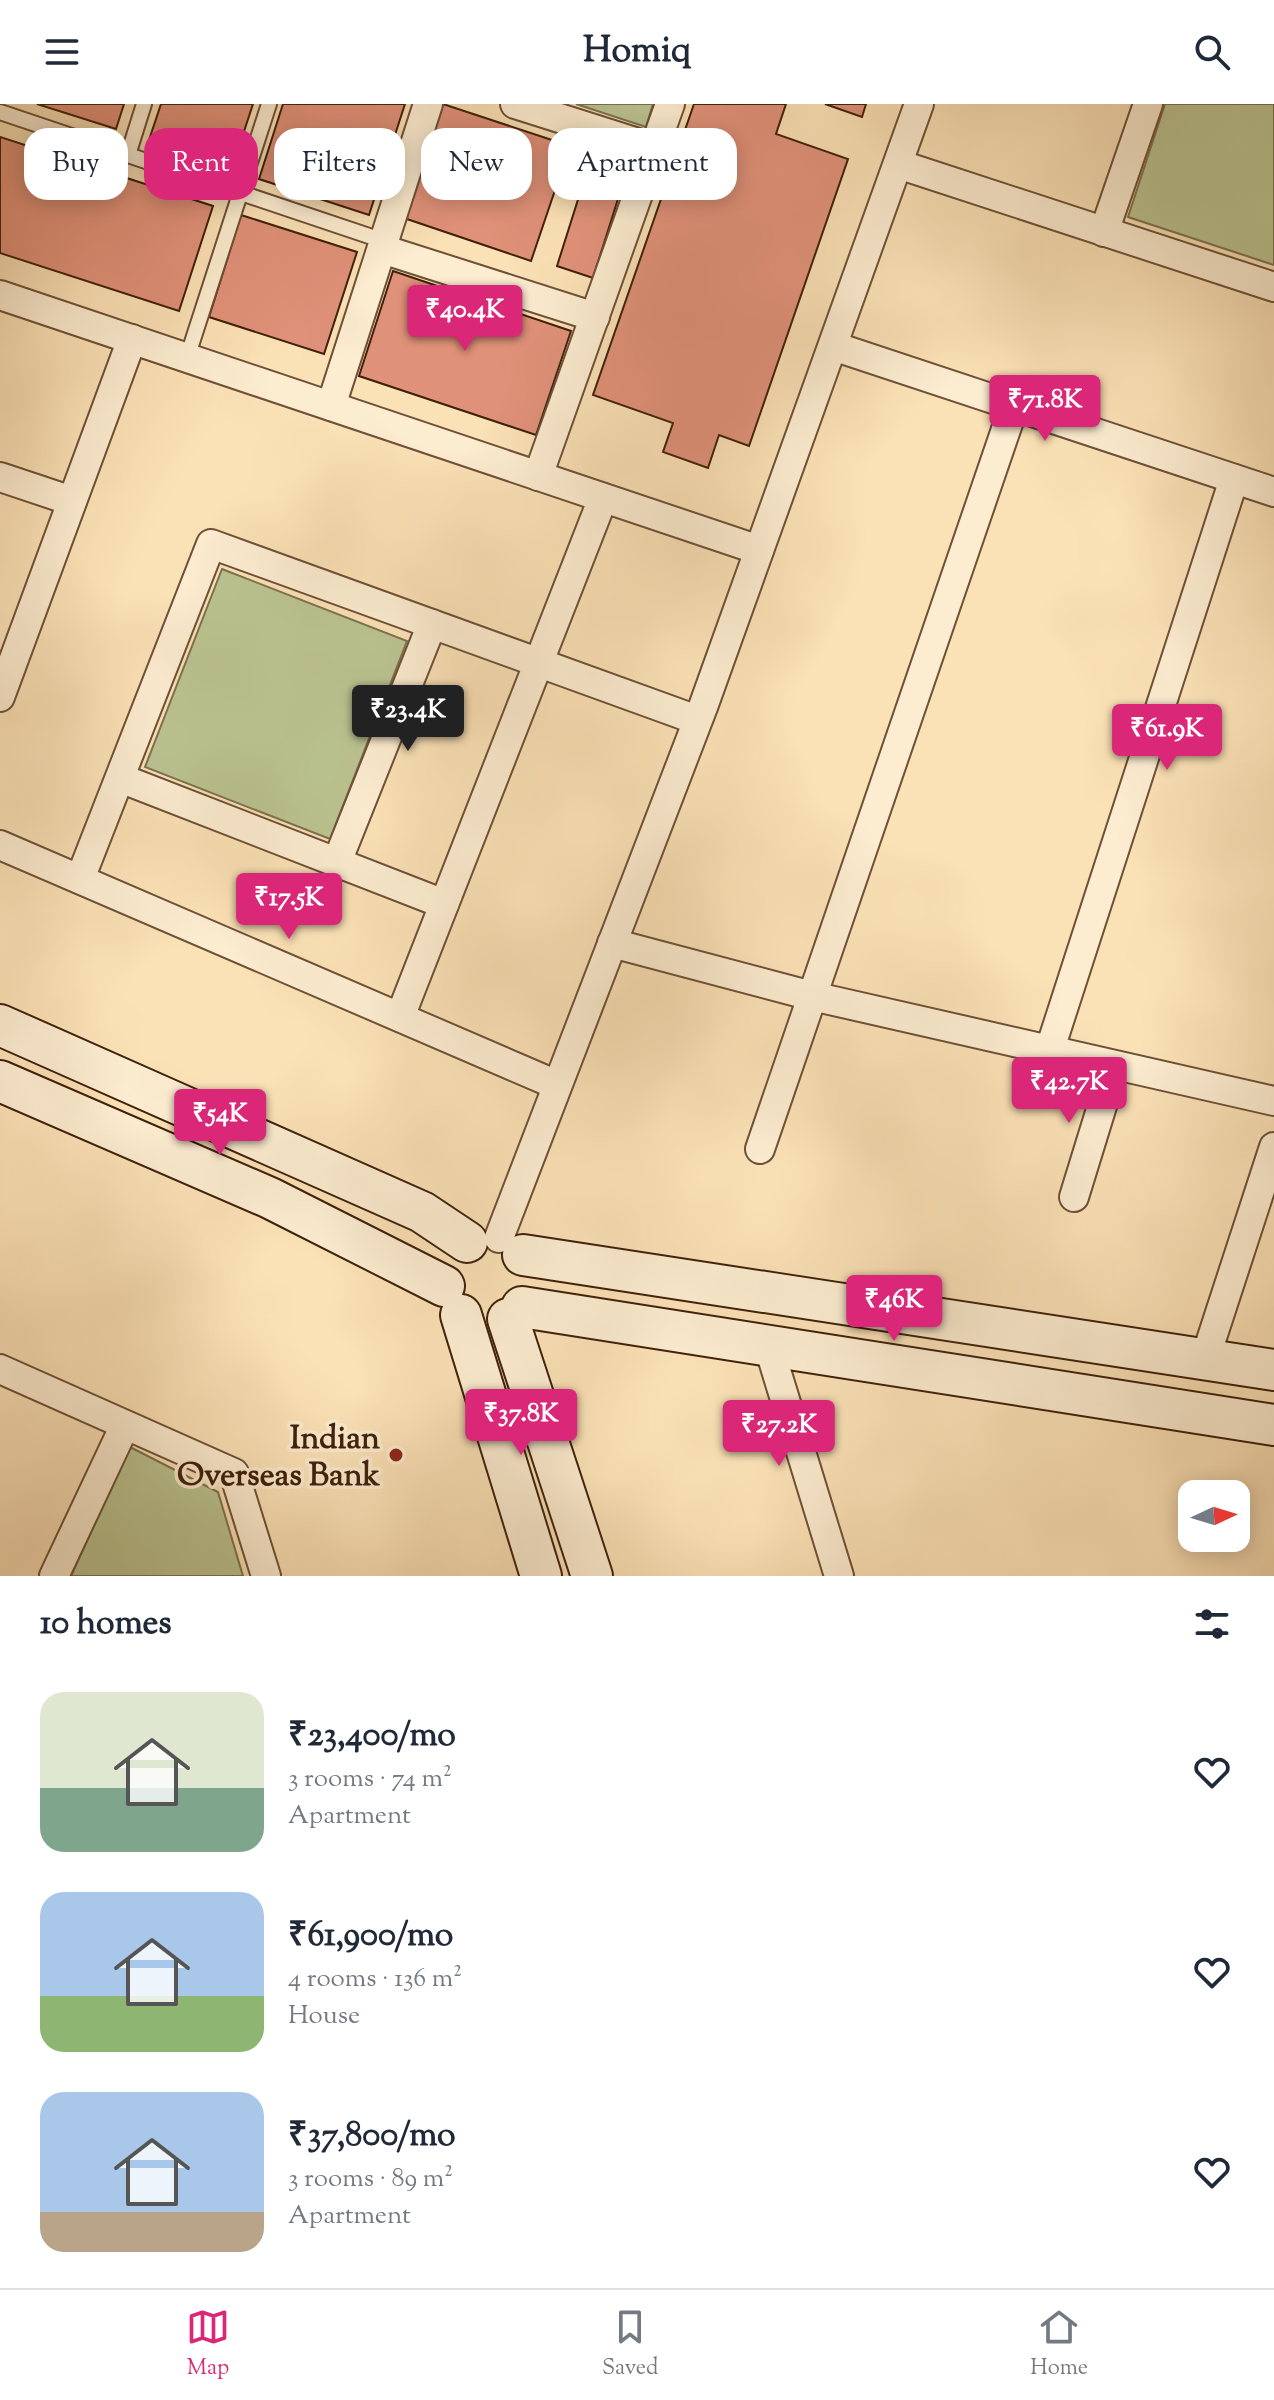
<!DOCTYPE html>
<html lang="en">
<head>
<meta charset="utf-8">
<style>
	body { margin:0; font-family:"Sorts Mill Goudy",serif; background:#f6f6f7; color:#1f2937; height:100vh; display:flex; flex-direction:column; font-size:30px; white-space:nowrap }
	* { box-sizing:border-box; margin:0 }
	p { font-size:26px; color:#747a83 }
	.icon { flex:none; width:44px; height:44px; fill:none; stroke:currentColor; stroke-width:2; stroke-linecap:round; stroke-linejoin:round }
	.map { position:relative; height:1472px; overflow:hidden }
	.panel { display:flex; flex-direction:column; background:#fff; flex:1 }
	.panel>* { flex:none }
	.guide { position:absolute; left:24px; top:24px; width:800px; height:72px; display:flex; gap:16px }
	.needle { width:52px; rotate:86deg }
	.buttons { position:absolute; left:1178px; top:1376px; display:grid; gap:16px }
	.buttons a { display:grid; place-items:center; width:72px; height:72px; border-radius:16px; background:#fff; box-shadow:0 4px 20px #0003; font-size:40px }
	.price { position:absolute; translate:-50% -68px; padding:0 18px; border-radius:8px; background:#db2777; color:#fff; font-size:26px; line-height:52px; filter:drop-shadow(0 2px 4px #0008) }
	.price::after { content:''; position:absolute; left:50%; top:48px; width:24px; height:18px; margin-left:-12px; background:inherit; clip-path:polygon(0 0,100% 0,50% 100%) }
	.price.active { background:#222; color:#fff }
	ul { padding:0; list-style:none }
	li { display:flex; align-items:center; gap:24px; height:200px; padding:0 40px }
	li span { display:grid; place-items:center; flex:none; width:224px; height:160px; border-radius:24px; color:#555 }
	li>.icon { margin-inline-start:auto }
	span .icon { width:96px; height:96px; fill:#fffc; stroke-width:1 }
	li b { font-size:34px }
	h2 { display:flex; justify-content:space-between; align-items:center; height:96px; padding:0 40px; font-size:34px }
	.chip { padding:0 28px; border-radius:24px; background:#fff; box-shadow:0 4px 20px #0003; font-size:28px; line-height:72px }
	.chip.active { background:#db2777; color:#fff }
	header { display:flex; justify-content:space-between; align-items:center; height:104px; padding:0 40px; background:#fff; font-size:36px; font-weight:700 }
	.menu { display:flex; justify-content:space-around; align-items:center; height:112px; border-top:2px solid #e0e1e3; background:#fff; font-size:22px; color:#747a83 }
	.menu a { display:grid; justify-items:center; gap:4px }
	.menu .active { color:#db2777 }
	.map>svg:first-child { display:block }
</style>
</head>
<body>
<header><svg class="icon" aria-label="menu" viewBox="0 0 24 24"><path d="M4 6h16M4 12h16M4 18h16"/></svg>Homiq<svg class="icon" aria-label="search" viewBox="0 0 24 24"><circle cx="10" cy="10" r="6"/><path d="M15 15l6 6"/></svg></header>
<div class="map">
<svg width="1274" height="1472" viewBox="0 0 1274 1472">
	<rect width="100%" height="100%" fill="#fbe1b6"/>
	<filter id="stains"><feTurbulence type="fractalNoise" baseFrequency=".0025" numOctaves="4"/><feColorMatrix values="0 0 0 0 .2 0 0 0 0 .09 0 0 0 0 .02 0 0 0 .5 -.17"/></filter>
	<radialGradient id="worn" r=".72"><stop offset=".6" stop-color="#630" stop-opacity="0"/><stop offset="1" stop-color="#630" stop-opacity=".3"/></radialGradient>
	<g fill="#bac391" stroke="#7c724e" stroke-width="2">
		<polygon points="576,0 653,0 646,23"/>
		<polygon points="1165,0 1274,0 1274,161 1128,113"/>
		<polygon points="222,465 407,537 330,735 145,663"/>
		<polygon points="130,1343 218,1388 243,1472 71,1472"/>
	</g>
	<g fill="#e09179" stroke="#3f200b" stroke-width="2">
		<polygon points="37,0 124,0 116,25"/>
		<polygon points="161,0 253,0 231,67 148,39"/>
		<polygon points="283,0 405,0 369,111 259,75"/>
		<polygon points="443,0 570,42 531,157 404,114"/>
		<polygon points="694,0 786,0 776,30 848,55 749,342 719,331 708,364 663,348 673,319 593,291"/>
		<polygon points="825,0 866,0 862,13"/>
		<polygon points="0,33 213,102 179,207 0,149"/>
		<polygon points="594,45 630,57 593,174 557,162"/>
		<polygon points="241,111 357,148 324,250 209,213"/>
		<polygon points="393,167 571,227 536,331 359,272"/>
	</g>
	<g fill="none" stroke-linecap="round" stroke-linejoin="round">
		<defs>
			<g id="lane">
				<polyline points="0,8 384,137"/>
				<polyline points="128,51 144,0"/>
				<polyline points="187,254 269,0"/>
			</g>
			<g id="street">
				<polyline points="515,0 654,44"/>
				<polyline points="898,60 1274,183"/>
				<polyline points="1104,128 1148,0"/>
				<polyline points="382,145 595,213"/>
				<polyline points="0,191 759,446"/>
				<polyline points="833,242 1274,388"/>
				<polyline points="331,302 428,0"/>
				<polyline points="538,372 670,0"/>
				<polyline points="0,373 72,397"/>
				<polyline points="0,593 132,235"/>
				<polyline points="120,674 444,800"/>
				<polyline points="0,741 557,981"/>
				<polyline points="337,758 432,520"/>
				<polyline points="80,775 211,440 697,616"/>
				<polyline points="612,839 812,892 1274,997"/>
				<polyline points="400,913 603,394"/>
				<polyline points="1050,945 1234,375"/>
				<polyline points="760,1045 1014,302"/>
				<polyline points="1074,1093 1114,963"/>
				<polyline points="499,1134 703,603 919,0"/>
				<polyline points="768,1240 839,1472"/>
				<polyline points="1205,1255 1274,1043"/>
				<polyline points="0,1265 234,1369 266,1472"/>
				<polyline points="54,1472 125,1321"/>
			</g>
			<g id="secondary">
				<polyline points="0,921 422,1108 467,1138"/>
				<polyline points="0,977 270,1094 444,1182"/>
				<polyline points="523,1151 1274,1266"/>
				<polyline points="522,1203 1274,1321"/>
				<polyline points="461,1211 541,1472"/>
				<polyline points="508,1215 592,1472"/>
			</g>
		</defs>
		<use href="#lane" stroke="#6e5036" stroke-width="18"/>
		<use href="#street" stroke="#6e5036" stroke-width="32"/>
		<use href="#secondary" stroke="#3f200b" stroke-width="44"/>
		<use href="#lane" stroke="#fcecd0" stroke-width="14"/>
		<use href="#street" stroke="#fcecd0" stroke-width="28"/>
		<use href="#secondary" stroke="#fcecd0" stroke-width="40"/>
	</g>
	<circle fill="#8f2418" stroke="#fcecd0" stroke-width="3" cx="396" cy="1351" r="8"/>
	<g text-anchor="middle" stroke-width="7" stroke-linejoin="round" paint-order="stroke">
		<g font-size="32" font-weight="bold" fill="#3f200b" stroke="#fcecd0" text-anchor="end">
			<text x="380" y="1344">Indian<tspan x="380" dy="37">Overseas Bank</tspan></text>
		</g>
	</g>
	<rect width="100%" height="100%" filter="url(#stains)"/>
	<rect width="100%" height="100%" fill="url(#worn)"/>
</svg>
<div class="buttons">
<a><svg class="needle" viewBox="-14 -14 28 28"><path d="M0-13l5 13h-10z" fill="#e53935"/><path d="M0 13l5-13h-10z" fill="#747a83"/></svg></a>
</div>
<b class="price" style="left:465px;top:249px">₹40.4K</b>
<b class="price" style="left:1045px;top:339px">₹71.8K</b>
<b class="price active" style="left:408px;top:649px">₹23.4K</b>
<b class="price" style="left:1167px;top:668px">₹61.9K</b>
<b class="price" style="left:289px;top:837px">₹17.5K</b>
<b class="price" style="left:1069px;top:1021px">₹42.7K</b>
<b class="price" style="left:220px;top:1053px">₹54K</b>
<b class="price" style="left:894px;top:1239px">₹46K</b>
<b class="price" style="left:521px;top:1353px">₹37.8K</b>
<b class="price" style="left:779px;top:1364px">₹27.2K</b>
<div class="guide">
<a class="chip">Buy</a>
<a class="chip active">Rent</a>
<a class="chip">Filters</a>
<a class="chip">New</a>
<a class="chip">Apartment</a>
</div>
</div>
<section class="panel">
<h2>10 homes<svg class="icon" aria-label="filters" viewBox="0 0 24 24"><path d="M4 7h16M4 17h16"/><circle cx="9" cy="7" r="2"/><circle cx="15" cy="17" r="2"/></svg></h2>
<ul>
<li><span style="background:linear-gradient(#dfe7d0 60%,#7fa58c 0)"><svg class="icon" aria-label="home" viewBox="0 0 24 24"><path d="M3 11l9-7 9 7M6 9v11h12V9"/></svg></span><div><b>₹23,400/mo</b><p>3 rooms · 74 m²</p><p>Apartment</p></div><svg class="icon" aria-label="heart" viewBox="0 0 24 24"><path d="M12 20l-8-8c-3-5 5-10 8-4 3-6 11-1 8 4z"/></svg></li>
<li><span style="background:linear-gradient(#a9c7e8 65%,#8fb573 0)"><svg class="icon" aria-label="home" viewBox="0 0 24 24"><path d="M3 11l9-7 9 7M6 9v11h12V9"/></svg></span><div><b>₹61,900/mo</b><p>4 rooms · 136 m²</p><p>House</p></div><svg class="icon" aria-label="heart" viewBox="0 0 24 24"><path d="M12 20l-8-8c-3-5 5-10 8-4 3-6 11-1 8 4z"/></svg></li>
<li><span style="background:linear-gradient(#a9c7e8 75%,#b9a48a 0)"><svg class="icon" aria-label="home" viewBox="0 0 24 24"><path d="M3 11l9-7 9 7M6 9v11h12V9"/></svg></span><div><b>₹37,800/mo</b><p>3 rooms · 89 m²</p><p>Apartment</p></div><svg class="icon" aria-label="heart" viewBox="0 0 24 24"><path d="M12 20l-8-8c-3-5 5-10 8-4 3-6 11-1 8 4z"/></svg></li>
</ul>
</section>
<nav class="menu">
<a class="active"><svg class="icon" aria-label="map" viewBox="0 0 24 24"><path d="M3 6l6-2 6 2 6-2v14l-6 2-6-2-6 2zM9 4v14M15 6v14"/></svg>Map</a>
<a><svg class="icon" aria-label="saved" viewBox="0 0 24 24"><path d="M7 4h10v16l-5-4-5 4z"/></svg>Saved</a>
<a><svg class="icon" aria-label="home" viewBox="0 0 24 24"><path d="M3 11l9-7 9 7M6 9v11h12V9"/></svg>Home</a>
</nav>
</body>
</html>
